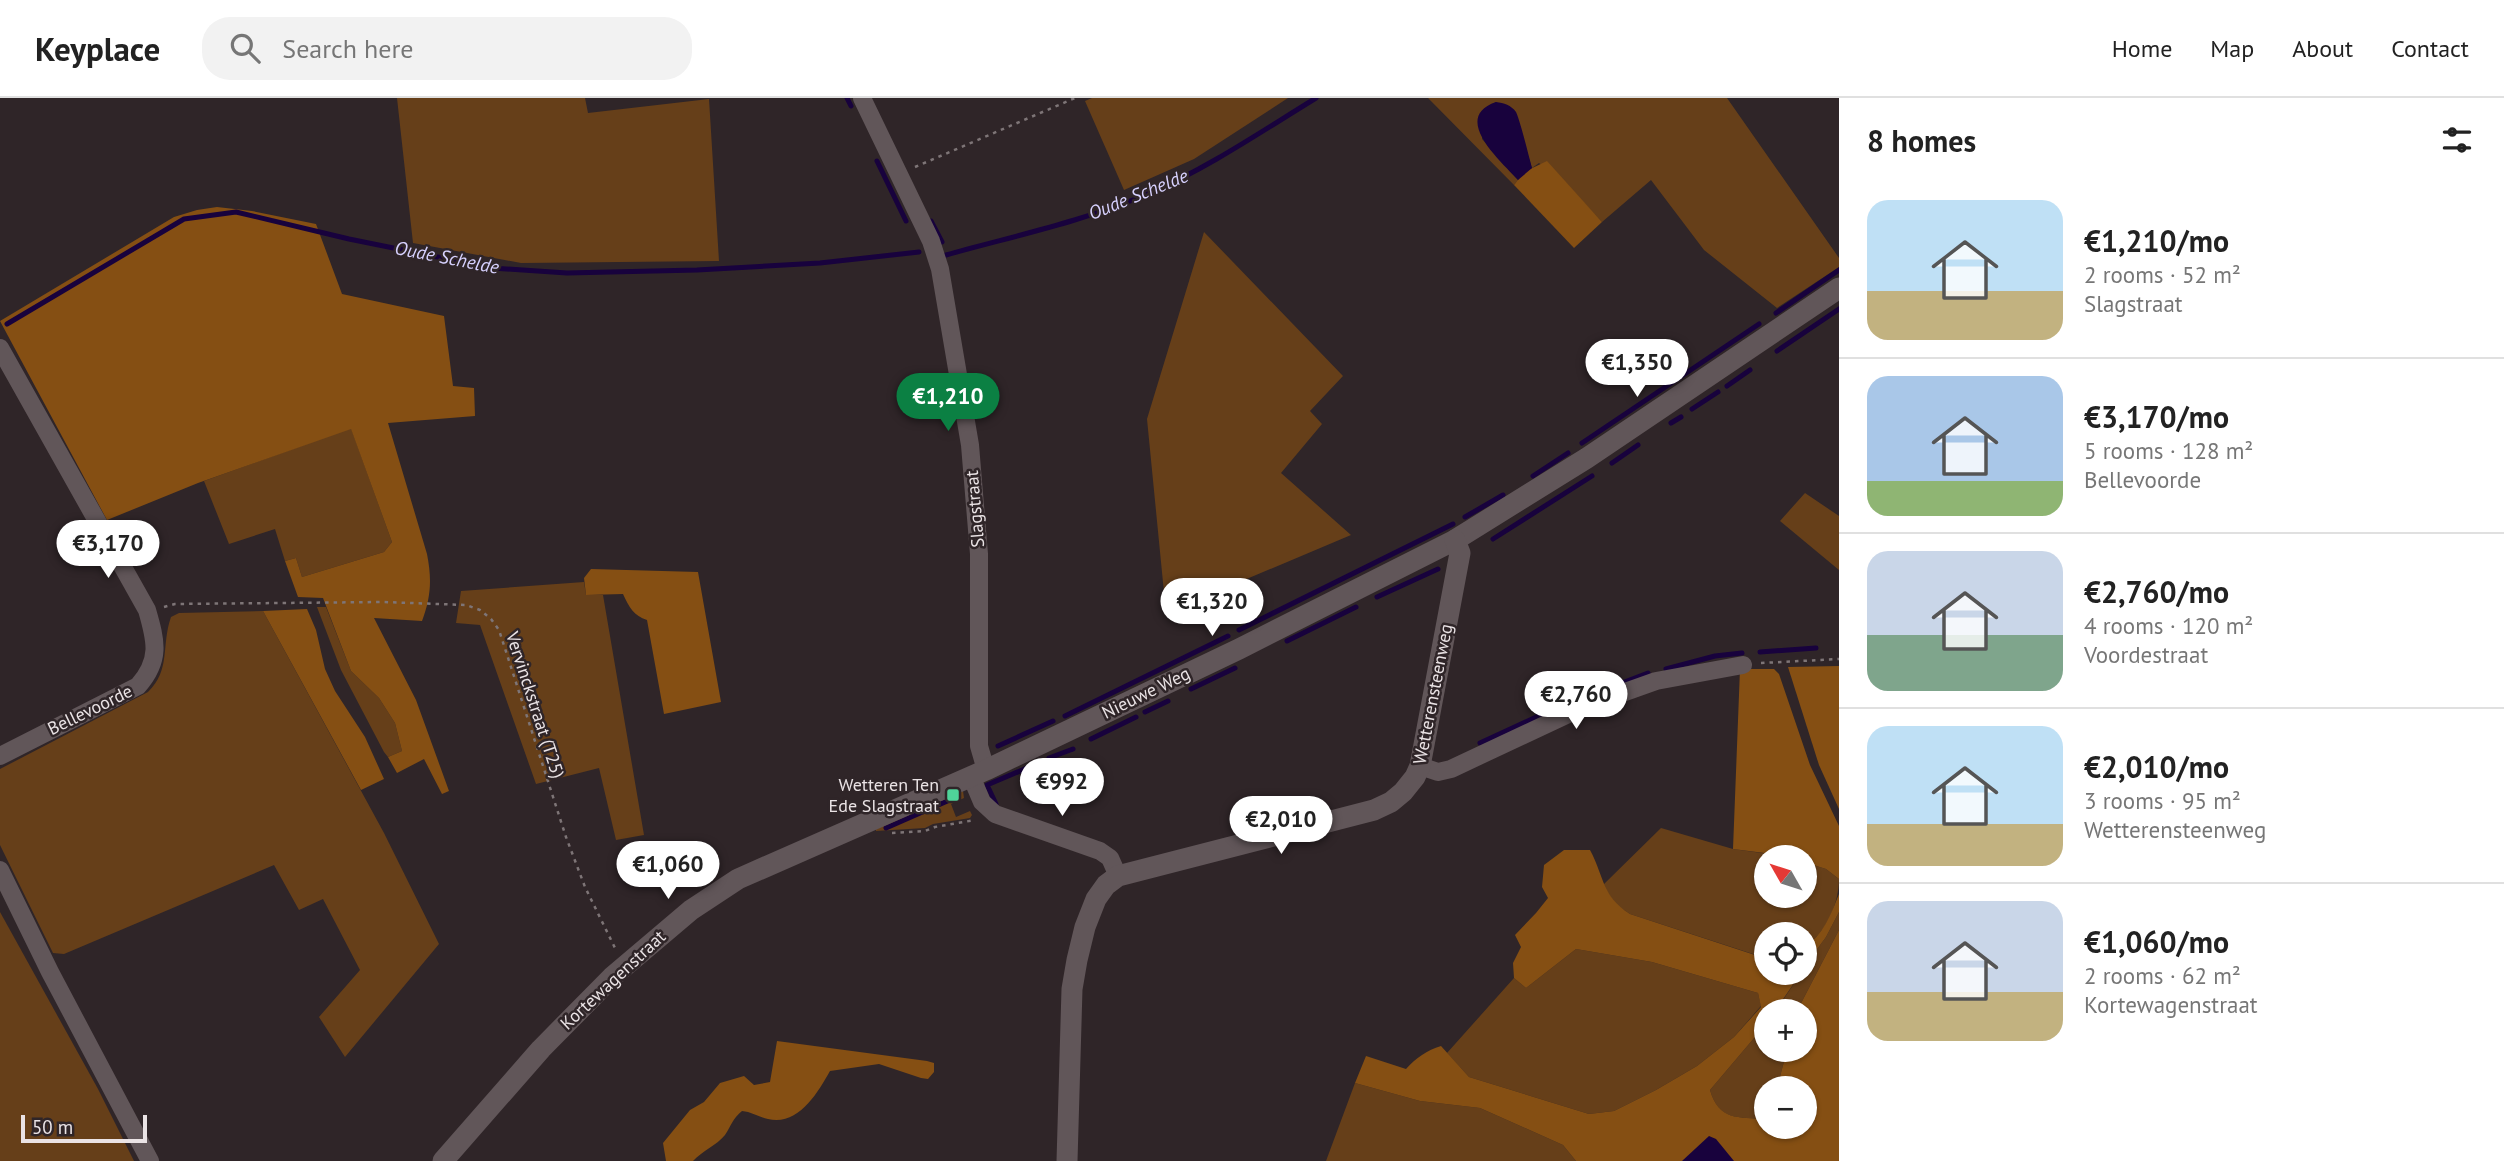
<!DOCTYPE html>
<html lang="en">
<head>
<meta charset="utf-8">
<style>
	body { margin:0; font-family:"PT Sans",sans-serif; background:#f2f2f2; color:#222; height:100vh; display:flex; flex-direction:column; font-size:26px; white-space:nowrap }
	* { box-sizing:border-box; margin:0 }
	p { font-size:23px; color:#767676 }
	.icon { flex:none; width:38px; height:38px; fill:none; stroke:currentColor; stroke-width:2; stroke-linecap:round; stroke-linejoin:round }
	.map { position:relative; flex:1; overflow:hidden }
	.details { display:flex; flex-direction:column; background:#fff; width:665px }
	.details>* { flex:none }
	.needle { width:46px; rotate:309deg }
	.tools { position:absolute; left:1754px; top:747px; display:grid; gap:14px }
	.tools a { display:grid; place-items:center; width:63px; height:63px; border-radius:50%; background:#fff; box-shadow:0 2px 5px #0004; font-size:35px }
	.scale { position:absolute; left:21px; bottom:18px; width:126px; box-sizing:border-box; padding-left:7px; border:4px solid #eae3e5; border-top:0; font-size:19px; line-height:24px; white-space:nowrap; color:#eae3e5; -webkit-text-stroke:5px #2f2528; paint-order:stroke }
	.price { position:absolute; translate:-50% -60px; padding:0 16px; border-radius:24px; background:#fff; color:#222; font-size:23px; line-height:46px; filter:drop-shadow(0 2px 4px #0008) }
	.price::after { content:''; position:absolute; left:50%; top:42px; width:21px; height:16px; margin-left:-10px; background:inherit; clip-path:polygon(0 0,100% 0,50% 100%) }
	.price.active { background:#0b8043; color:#fff }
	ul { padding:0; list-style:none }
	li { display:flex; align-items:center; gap:21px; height:175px; padding:0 28px }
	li+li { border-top:2px solid #e0e0e0 }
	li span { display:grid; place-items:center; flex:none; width:196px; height:140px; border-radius:21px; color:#555 }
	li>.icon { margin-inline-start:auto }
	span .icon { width:84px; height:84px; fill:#fffc; stroke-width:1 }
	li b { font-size:30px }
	h2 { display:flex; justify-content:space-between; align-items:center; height:84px; padding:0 28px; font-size:30px }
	header { display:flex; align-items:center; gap:42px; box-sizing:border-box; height:98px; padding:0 35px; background:#fff; border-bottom:2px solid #e0e0e0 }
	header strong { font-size:33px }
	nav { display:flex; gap:38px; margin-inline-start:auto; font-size:24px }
	.search { width:490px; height:63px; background:#f2f2f2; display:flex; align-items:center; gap:18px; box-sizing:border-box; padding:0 24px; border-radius:28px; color:#767676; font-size:26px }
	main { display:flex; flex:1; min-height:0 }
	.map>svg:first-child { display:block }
</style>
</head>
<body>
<header>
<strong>Keyplace</strong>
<div class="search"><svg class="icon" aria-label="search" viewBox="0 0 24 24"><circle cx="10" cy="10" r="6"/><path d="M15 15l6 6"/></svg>Search here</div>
<nav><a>Home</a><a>Map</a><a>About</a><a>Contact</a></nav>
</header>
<main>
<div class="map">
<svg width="1839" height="1063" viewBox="0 0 1839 1063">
	<rect width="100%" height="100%" fill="#2f2528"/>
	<g fill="#663f19">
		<polygon points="397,0 585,0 588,15 709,1 719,163 521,165 413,145"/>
		<polygon points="1092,0 1288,0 1194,61 1124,92 1085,3"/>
		<polygon points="1428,0 1727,0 1839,160 1839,169 1777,210 1704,152 1651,82 1602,124 1567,87 1539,65 1532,70 1521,35 1496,4 1484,11 1482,41 1518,82 1514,87"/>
		<polygon points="1204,134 1343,278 1310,313 1322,326 1281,375 1351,437 1166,515 1147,321"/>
		<polygon points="351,330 392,444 384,454 302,479 296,460 285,463 275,431 229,446 204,383"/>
		<polygon points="1805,395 1839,418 1839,472 1780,423"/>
		<polygon points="584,484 586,497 603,497 644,737 616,742 599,670 536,686 480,527 456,525 461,493"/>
		<polygon points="317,509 326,509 351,573 379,600 395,625 402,653 388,659 384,654 341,572"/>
		<path d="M263 513 384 735 439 846 345 959 319 919 360 872 323 801 299 812 274 767 64 856 53 855 0 747V671L148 594C171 572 161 547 171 519L179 515Z"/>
		<polygon points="963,693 964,700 951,706 956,719 970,713 972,717 970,720 933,726 925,730 876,733 876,731"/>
		<path d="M1661 730 1733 751 1790 759 1766 760V798H1804V764L1826 771 1839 781C1839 805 1826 836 1804 849V836H1766V858L1756 857 1630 816 1615 806 1603 787Z"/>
		<polygon points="0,814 98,991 134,1063 0,1063"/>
		<polygon points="1839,814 1839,832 1797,913 1775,914 1801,875 1804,875 1804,869 1826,839"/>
		<polygon points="1576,851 1652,864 1758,895 1761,908 1734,939 1697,968 1656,992 1614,1013 1589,1016 1469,979 1447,955 1514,880 1526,890"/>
		<path d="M1766 926V952H1787L1777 990H1766V1021C1737 1019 1719 1023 1710 992Z"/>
		<polygon points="1355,985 1420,1003 1480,1010 1563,1047 1576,1063 1326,1063"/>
	</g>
	<g fill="#854f13">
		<polygon points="1547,63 1602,124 1574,150 1514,87 1524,74"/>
		<path d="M217 109 252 113 316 126 342 196 444 218 453 288 474 290 475 318 388 325 427 456C432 481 431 499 422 523L374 520 416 602 449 693 442 696 424 661 397 675 388 659 402 653 395 625 379 600 351 573 323 500 298 499 285 463 296 460 302 479 384 454 392 444 351 331 198 385 107 422 0 223 174 119 197 112Z"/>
		<path d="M591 471 698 474 721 604 664 616 647 522C634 518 629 509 623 496L586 497 584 480Z"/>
		<polygon points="307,511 316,532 325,571 335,593 365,639 384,681 361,692 263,513"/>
		<polygon points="1839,568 1839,711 1819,667 1788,569"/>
		<polygon points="1740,571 1774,571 1779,576 1810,667 1839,728 1839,781 1826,771 1804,764 1804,760 1733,751"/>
		<path d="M1564 752H1590C1605 780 1601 797 1630 816L1755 857 1766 858V875H1801L1775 913 1766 914V926L1710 992C1719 1023 1738 1019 1766 1021V1029H1804V990H1777L1787 952H1804V914L1797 913 1839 832V1063H1576L1563 1047 1480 1010 1420 1003 1355 985 1366 958 1406 971C1416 960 1427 952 1441 948L1469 979 1589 1016 1614 1013 1656 992 1697 968 1734 939 1761 909 1758 895 1652 864 1576 851 1526 890 1514 880 1513 865 1521 849 1515 837 1536 815 1548 800 1542 789 1544 767Z"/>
		<path d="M1839 796V814L1826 839 1804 869V849C1823 838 1831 816 1839 796Z"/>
		<path d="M777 943 927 963 934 965V974L928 981 921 980 879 966 830 973C817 996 798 1028 768 1021 759 1019 752 1014 742 1013 733 1020 731 1028 725 1037 717 1047 702 1053 693 1063H666L663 1045 690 1012 704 1004 720 985 744 978 754 987 770 984Z"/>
	</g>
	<g fill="#18023d">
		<path d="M1496 4C1504 5 1511 7 1516 14 1520 22 1529 59 1532 70L1518 82C1502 64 1450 20 1496 4Z"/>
		<polygon points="1709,1038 1716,1041 1734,1063 1682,1063"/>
	</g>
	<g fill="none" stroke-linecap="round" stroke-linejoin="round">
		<g stroke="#18023d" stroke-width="5">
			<polyline points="847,0 851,8"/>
			<polyline points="877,63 906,123"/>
			<polyline points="931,123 942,144"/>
			<path d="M946 157C1014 138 1085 123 1150 95 1208 70 1262 33 1316 0"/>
			<polyline points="1776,215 1839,172"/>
			<polyline points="7,226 184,121 236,114 349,141 492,170 567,175 697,172 820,165 919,154"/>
			<polyline points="1777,253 1839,211"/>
			<polyline points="1727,288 1750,272"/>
			<polyline points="1692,311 1718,294"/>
			<polyline points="1671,325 1681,319"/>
			<polyline points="1582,345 1759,226"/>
			<polyline points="1612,365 1638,347"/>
			<polyline points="1533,378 1568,355"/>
			<polyline points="1465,419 1503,397"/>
			<polyline points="1493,441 1592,378"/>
			<polyline points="1377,499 1438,471"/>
			<polyline points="1239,532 1453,426"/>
			<polyline points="1287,543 1356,509"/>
			<polyline points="1760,554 1816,550"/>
			<polyline points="1666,571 1715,558 1742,555"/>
			<polyline points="1191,591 1235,570"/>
			<polyline points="1562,608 1648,575"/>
			<polyline points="1145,614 1168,603"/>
			<polyline points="1065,618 1228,538"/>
			<polyline points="1091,641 1136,619"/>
			<polyline points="1480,645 1545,615"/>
			<polyline points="998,648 1053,623"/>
			<polyline points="1049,660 1073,651"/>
			<polyline points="996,706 987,687 1034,667"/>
			<polyline points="886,730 952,701"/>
		</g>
		<g stroke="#7e7577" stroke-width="2.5" stroke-dasharray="3.5 5" stroke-linecap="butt">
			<polyline points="915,69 1075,0"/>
			<polyline points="164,509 175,506 383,504 466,507 480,512 491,521 499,532 566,739 585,789 616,852"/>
			<polyline points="1761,565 1839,561"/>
			<polyline points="892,735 925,733 935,729 975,722"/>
		</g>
		<g stroke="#615659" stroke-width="18">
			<polyline points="862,0 931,143 940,171 970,347 979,456 979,648 986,672"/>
			<path d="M0 250 147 512C156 543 161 562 138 588L0 658"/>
			<polyline points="1420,668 1438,674 1451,671 1583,609 1656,583 1743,567"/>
			<polyline points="971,678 982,704 995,716 1100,753 1110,760 1118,778"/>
			<polyline points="0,772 50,874 150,1063"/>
		</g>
		<g stroke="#615659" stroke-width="21">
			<polyline points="443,1063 541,951 612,879 691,812 738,781 986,672 1239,551 1455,442 1587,360 1839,190"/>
			<polyline points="1067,1063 1072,891 1077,862 1085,829 1096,801 1106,787 1118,778 1374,712 1391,704 1403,694 1415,679 1420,668 1460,455 1455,442"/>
		</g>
	</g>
	<rect fill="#4fd399" stroke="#2f2528" stroke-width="2.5" x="946" y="690" width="14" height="14" rx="3.5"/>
	<g text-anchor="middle" stroke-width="5" stroke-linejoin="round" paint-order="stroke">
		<g font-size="18" fill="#eae3e5" stroke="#2f2528">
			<text transform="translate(975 411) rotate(-95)" y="6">Slagstraat</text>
			<text transform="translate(1146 595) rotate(-26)" y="6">Nieuwe Weg</text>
			<text transform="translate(1433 596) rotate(-79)" y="6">Wetterensteenweg</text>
			<text transform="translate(535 607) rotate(72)" y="6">Vervinckstraat (T25)</text>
			<text transform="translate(90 612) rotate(-26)" y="6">Bellevoorde</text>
			<text transform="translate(613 882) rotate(-43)" y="6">Kortewagenstraat</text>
		</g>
		<g font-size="18" fill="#eae3e5" stroke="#2f2528" text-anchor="end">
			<text x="939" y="693">Wetteren Ten<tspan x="939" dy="21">Ede Slagstraat</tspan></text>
		</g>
		<g font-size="19" font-style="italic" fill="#d7d1fe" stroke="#2f2528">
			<text transform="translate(1138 96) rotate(-22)" y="7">Oude Schelde</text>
			<text transform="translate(447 159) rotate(11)" y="7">Oude Schelde</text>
		</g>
	</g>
</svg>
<div class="tools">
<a><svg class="needle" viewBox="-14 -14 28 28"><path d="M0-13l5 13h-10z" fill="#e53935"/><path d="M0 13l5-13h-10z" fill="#767676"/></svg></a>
<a><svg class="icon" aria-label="locate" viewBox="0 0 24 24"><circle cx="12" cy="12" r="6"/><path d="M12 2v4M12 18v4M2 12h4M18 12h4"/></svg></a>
<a>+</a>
<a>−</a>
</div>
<div class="scale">50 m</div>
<b class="price" style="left:1637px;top:301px">€1,350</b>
<b class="price active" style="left:948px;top:335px">€1,210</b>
<b class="price" style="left:108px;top:482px">€3,170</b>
<b class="price" style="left:1212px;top:540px">€1,320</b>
<b class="price" style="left:1576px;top:633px">€2,760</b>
<b class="price" style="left:1062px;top:720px">€992</b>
<b class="price" style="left:1281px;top:758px">€2,010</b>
<b class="price" style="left:668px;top:803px">€1,060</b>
</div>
<section class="details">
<h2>8 homes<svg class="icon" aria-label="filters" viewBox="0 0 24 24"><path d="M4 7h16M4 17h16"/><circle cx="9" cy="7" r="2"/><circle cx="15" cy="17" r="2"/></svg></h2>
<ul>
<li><span style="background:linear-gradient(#bfe0f5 65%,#c2b280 0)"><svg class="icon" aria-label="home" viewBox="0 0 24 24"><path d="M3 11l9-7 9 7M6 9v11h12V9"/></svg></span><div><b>€1,210/mo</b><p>2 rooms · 52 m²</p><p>Slagstraat</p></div></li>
<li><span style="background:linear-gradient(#a9c7e8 75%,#8fb573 0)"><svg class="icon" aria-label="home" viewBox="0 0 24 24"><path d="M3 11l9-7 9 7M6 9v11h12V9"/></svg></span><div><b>€3,170/mo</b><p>5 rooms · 128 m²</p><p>Bellevoorde</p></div></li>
<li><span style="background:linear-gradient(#c9d6e8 60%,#7fa58c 0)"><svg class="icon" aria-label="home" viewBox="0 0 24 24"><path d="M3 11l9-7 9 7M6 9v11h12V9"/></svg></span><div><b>€2,760/mo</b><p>4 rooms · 120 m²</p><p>Voordestraat</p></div></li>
<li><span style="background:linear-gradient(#bfe0f5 70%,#c2b280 0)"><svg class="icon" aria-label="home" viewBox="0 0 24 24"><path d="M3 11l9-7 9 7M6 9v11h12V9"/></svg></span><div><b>€2,010/mo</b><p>3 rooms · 95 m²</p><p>Wetterensteenweg</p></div></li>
<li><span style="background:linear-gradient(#c9d6e8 65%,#c2b280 0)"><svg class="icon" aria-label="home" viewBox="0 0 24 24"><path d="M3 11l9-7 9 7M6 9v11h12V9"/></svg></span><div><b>€1,060/mo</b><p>2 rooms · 62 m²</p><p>Kortewagenstraat</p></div></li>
</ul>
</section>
</main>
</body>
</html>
